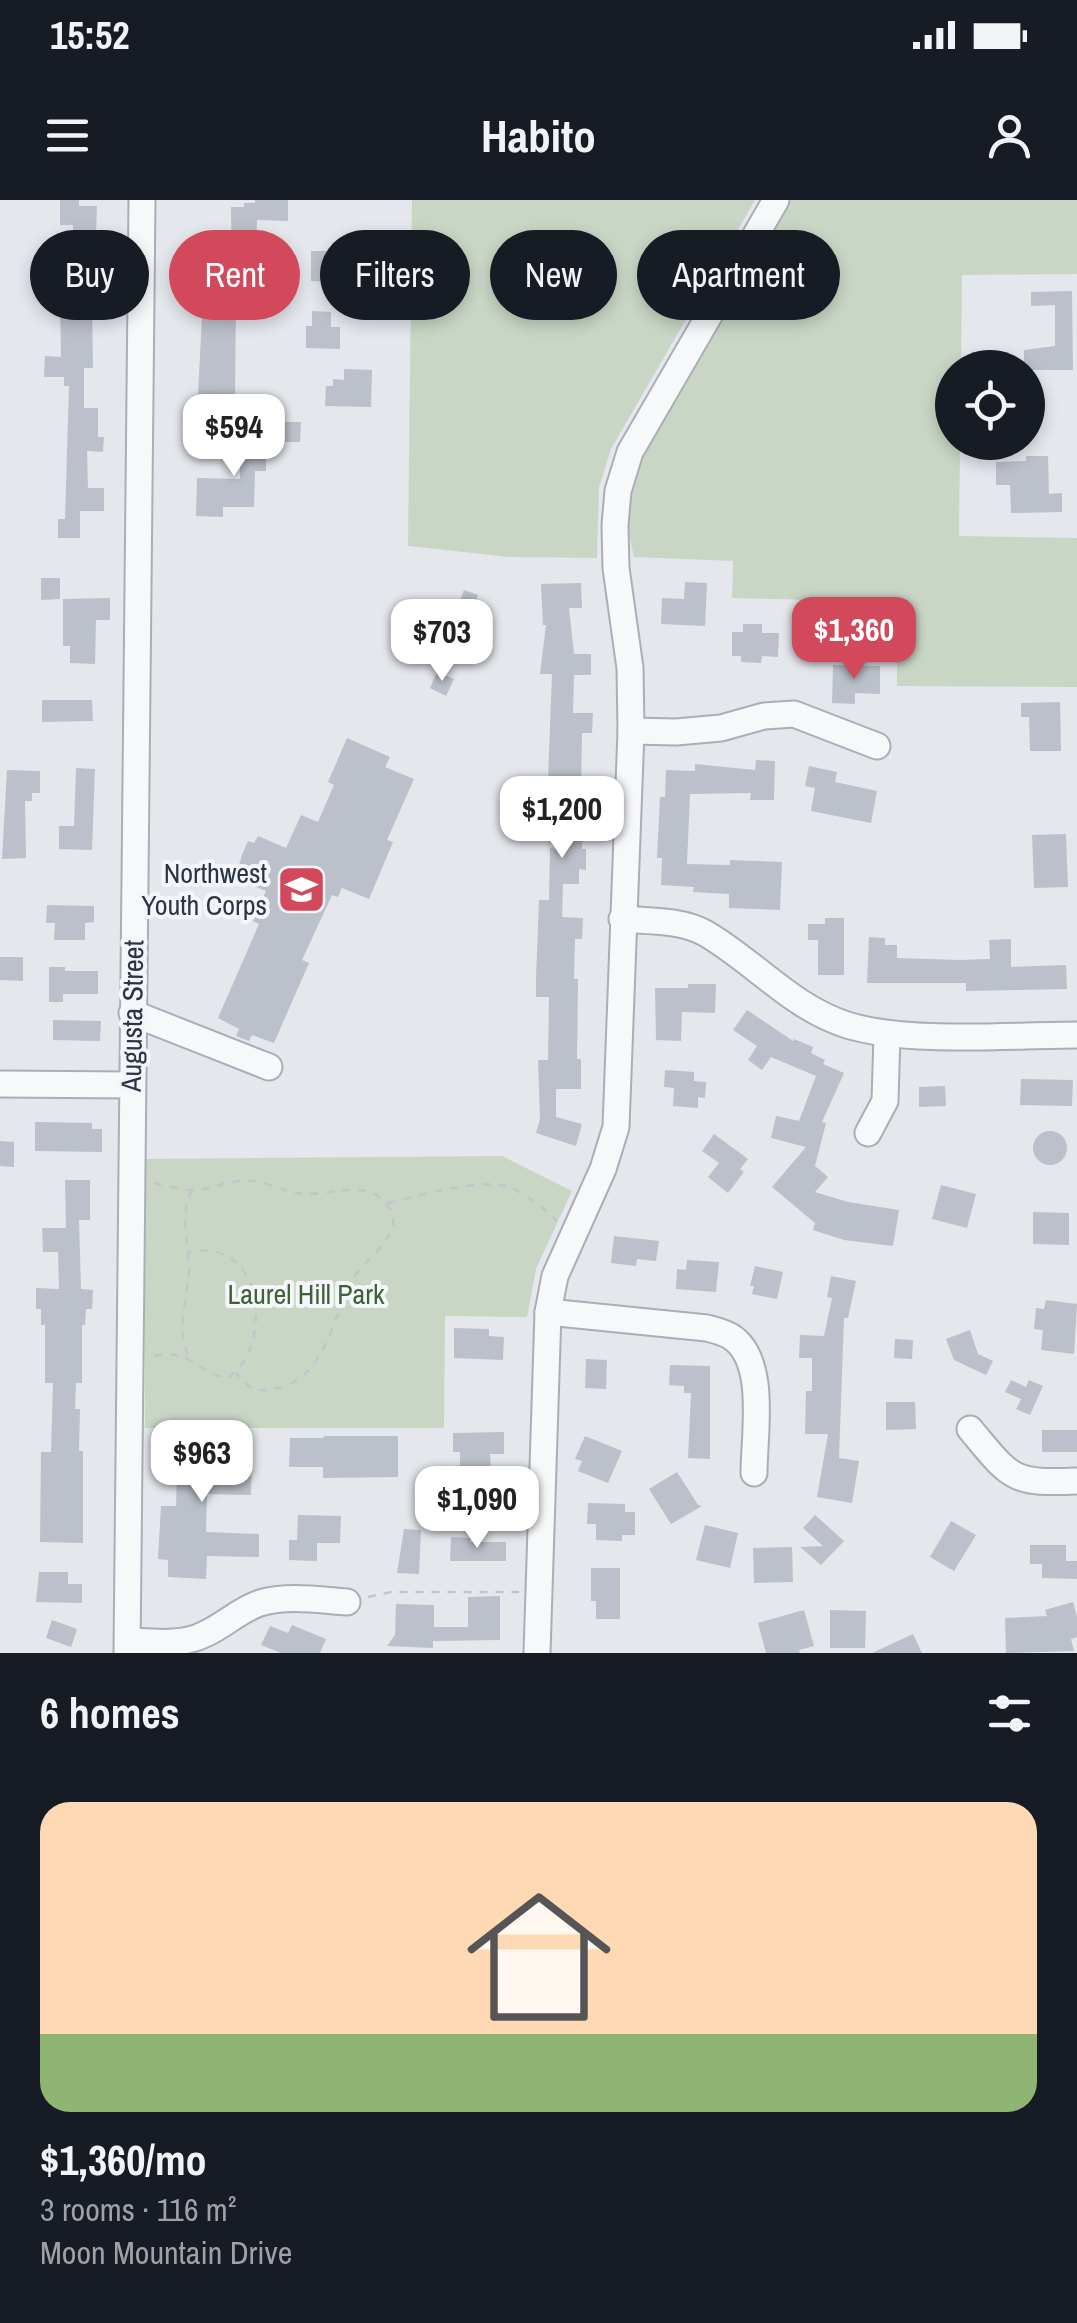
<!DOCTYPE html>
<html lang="en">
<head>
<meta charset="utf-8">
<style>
	body { margin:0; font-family:"Archivo Narrow",sans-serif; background:#20242c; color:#f1f3f6; height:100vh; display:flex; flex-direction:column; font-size:38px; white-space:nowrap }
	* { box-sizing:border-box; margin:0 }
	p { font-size:32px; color:#9ea1a6 }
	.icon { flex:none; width:55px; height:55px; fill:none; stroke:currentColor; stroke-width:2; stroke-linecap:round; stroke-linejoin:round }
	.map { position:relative; height:1453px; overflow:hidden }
	.panel { display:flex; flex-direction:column; background:#171b24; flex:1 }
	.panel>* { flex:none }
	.guide { position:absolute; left:30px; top:30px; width:1018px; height:90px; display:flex; gap:20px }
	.controls { position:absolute; left:935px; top:150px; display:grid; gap:20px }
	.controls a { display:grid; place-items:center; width:110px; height:110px; border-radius:50%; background:#171b24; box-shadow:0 5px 15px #0003; font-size:50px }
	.price { position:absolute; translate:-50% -85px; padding:0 22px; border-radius:20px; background:#fff; color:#222; font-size:32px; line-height:65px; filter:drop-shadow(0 2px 5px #0008) }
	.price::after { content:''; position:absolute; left:50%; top:60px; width:30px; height:22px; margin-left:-15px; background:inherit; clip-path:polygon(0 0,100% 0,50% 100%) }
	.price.current { background:#d1495b; color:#fff }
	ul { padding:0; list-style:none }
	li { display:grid; align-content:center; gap:20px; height:530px; padding:0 40px }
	li span { display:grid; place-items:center; height:310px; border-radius:30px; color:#555 }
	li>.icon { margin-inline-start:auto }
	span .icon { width:180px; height:180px; fill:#fffc; stroke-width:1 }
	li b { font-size:42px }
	h2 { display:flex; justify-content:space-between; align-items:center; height:120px; padding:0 40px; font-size:42px }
	.pill { padding:0 35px; border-radius:45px; background:#171b24; box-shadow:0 5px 15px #0003; font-size:35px; line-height:90px }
	.pill.current { background:#d1495b; color:#fff }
	.status { display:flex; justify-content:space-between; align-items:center; height:70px; padding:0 50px; background:#171b24; direction:ltr }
	.status svg { height:28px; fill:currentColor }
	header { display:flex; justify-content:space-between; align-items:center; height:130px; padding:0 40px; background:#171b24; font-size:45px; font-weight:800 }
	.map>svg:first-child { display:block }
</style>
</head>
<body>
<div class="status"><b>15:52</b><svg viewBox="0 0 49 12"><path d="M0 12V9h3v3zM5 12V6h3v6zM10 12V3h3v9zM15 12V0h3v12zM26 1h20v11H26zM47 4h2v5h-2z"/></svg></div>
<header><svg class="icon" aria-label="menu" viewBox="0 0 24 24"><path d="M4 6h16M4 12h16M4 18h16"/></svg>Habito<svg class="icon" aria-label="person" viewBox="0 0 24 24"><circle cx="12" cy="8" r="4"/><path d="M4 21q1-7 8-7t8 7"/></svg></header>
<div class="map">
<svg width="1077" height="1453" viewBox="0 0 1077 1453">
	<rect width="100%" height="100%" fill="#e4e7ec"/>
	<g fill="#c9d6c5">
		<polygon points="412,0 755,0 611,249 599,287 597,358 509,357 408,346"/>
		<polygon points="789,0 1077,0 1077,74 962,75 961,167 952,168 952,242 960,243 959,336 1077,338 1077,487 897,486 897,447 819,445 819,400 732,398 733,361 634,357 624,311 632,267"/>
		<polygon points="502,956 572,991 536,1069 527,1117 445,1116 444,1228 145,1228 144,959"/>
	</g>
	<g fill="#bbc0ca">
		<polygon points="60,0 79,0 79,6 97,6 96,33 73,32 73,25 60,25"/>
		<polygon points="255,0 288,0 288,21 257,20 255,97 236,96 235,195 198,194 202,117 212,117 213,72 232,72 231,7 244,7 244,3 255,3"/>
		<polygon points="311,51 331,51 331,82 311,81"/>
		<polygon points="36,61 63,61 63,93 35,92"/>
		<polygon points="1072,91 1073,170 1028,170 1024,168 1024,150 1055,146 1055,105 1031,106 1031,92"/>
		<polygon points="92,105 93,168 84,168 84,208 98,208 98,237 104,237 103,252 87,251 88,288 104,288 104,311 80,311 80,338 58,338 58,319 65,319 69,186 64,186 64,177 44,177 45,156 61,157 60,106"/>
		<polygon points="312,111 331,112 331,127 340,127 340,149 306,148 306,126 312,126"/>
		<polygon points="344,169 372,170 371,207 325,206 326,186 333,186 333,179 344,180"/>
		<polygon points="282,222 301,222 300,242 282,242"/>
		<polygon points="240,230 266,230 266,271 255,271 254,307 223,307 223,317 196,316 197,278 240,279"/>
		<polygon points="1026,256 1048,256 1049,294 1062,293 1062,312 1011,313 1010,285 996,285 996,262 1026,261"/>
		<polygon points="41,378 60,378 60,399 41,400"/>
		<polygon points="685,382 707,383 705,426 661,424 662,398 684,399"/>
		<polygon points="581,383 582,408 569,408 574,454 591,454 591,475 574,475 573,513 593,513 592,533 582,533 581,592 584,592 582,649 586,649 586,670 579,669 579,684 563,684 562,717 583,718 582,739 575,739 574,779 578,779 577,859 581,859 581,889 556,889 556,917 582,924 576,946 536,933 540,919 538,860 548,860 549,797 536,797 536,778 539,700 549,700 550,648 556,649 558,580 548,580 552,474 540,474 546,425 543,425 541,384"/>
		<polygon points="464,390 478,395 463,439 448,434"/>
		<polygon points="110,398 110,420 96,420 95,464 70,463 70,446 63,446 63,399"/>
		<polygon points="743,424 762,424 762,433 779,433 778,457 762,456 761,463 741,462 741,456 732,456 732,432 743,432"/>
		<polygon points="833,465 880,466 880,494 855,493 855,504 832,503"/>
		<polygon points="437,472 454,479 446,496 430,488"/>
		<polygon points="42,500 92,500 93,521 42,522"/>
		<polygon points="1060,502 1061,551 1030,551 1029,517 1021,517 1021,503"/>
		<polygon points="347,538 390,557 385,567 414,579 387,640 393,642 369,699 342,688 338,697 332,695 302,760 309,763 274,843 252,835 249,841 236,836 239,829 218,818 259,724 253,721 266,691 246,683 248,677 237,672 242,655 248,641 254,643 258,636 286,648 301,615 318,622 334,585 328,582"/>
		<polygon points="756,560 775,561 774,600 750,600 751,593 690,594 687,664 730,665 730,660 782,662 780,710 729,708 729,694 693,692 694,687 661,685 662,658 657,658 660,597 665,597 666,570 695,571 695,564 755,570"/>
		<polygon points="809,566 837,572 835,582 877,591 871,623 811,611 815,588 805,586"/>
		<polygon points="76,568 95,569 92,650 59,649 59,626 74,626"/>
		<polygon points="7,570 40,571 40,593 32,593 32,601 25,601 26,658 2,659"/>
		<polygon points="1066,634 1068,687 1034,688 1032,635"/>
		<polygon points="47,705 94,706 94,722 85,723 85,740 54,740 55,723 46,723"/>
		<polygon points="825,718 844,718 844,775 818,775 818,740 808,740 808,724 825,724"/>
		<polygon points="869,737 885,738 885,745 897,745 897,758 960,760 990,759 989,740 1011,739 1011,767 1066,765 1067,789 966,791 966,783 867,783"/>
		<polygon points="0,757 23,757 23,781 0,780"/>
		<polygon points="49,767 65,767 65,771 98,771 98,794 63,794 63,802 49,802"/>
		<polygon points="688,784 716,784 715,813 682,812 681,841 656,840 655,788 688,788"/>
		<polygon points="747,810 793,841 794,839 813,847 811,853 825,860 823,864 844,873 822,922 826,923 815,966 828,977 815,992 848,1002 899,1010 893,1046 844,1040 813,1030 815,1023 772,987 806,947 771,938 776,916 799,921 816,876 771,857 762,870 748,860 757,846 733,830"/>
		<polygon points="53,820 101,821 100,841 53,840"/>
		<polygon points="665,870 694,872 694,881 706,882 705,898 698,897 698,908 673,906 674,888 664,887"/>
		<polygon points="1021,879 1073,880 1072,906 1020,905"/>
		<polygon points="945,886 946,906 919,907 919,887"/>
		<polygon points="35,922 92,923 92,929 102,929 102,952 35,951"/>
		<circle cx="1050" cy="948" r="17"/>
		<polygon points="714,934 748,959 740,969 744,972 728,993 708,977 719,963 702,951"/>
		<polygon points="0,941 14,942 14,967 0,966"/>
		<polygon points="65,980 90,980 90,1020 79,1020 81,1089 93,1090 92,1109 86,1109 85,1125 82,1125 82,1183 76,1183 75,1209 80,1209 79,1251 83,1251 83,1343 40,1342 41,1252 51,1252 53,1183 45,1183 45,1125 41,1125 41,1109 36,1109 36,1088 59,1089 58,1052 43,1052 42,1028 66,1028"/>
		<polygon points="941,985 976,994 967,1028 932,1019"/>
		<polygon points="1033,1012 1069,1013 1069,1045 1033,1044"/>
		<polygon points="614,1036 659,1041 656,1061 637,1059 636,1066 611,1063"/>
		<polygon points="687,1060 719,1062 716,1092 676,1089 677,1069 686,1070"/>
		<polygon points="755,1066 783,1072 777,1099 752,1094 754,1086 750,1086"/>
		<polygon points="831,1076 856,1081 848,1118 844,1118 839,1258 859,1261 852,1303 817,1297 828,1234 805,1234 806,1191 812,1191 812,1158 799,1158 800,1135 824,1136 832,1098 827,1097"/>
		<polygon points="1046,1100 1077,1104 1074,1154 1041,1150 1043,1130 1034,1129 1036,1108 1044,1109"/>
		<polygon points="454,1128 489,1129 489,1136 504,1137 503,1160 454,1158"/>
		<polygon points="970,1130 978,1154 993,1161 986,1175 954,1160 946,1139"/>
		<polygon points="895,1139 913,1140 912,1159 894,1158"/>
		<polygon points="586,1159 607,1160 606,1189 585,1188"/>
		<polygon points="670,1165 710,1166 710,1259 688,1258 691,1193 684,1193 684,1186 669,1185"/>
		<polygon points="1011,1180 1026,1187 1029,1180 1043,1186 1030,1215 1016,1209 1021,1199 1005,1192"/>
		<polygon points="886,1202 915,1202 916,1229 886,1230"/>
		<rect x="1042" y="1230" width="35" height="22"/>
		<polygon points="504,1232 504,1254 490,1254 491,1274 460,1275 460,1252 453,1252 453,1233"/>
		<polygon points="201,1233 201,1248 252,1249 251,1295 207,1294 206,1332 259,1334 259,1357 207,1356 206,1379 168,1377 168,1360 158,1359 161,1306 176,1306 177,1276 171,1277 171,1257 161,1258 160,1234"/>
		<polygon points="324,1236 398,1236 398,1277 323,1278 323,1267 289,1267 290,1238 323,1238"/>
		<polygon points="585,1236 622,1251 608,1283 578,1271 582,1261 575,1259"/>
		<polygon points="677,1272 698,1305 702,1306 671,1324 649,1289"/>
		<polygon points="588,1303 625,1304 625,1312 635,1312 635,1335 622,1335 622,1341 596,1340 596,1324 587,1324"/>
		<polygon points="298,1315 341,1316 340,1343 317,1343 317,1361 289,1360 289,1340 297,1340"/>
		<polygon points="815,1315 844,1341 821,1365 800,1347 823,1346 803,1328"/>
		<polygon points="951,1321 976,1335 954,1371 930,1357"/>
		<polygon points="705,1325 738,1333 730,1368 696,1360"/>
		<polygon points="404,1329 421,1330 419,1374 397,1373"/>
		<polygon points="451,1337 470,1338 470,1342 506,1342 506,1361 450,1361"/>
		<polygon points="1030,1345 1066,1345 1066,1361 1077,1361 1077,1379 1042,1378 1042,1364 1030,1364"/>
		<polygon points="792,1347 793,1382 754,1383 753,1348"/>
		<polygon points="591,1368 620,1368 620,1419 596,1419 596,1401 591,1401"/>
		<polygon points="39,1372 68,1372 68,1384 82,1384 82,1403 36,1402"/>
		<polygon points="500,1396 500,1440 433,1441 433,1448 387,1446 395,1435 396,1404 434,1405 434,1427 468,1427 468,1397"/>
		<polygon points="1073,1402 1077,1417 1077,1437 1071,1439 1074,1451 1006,1453 1005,1418 1047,1416 1045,1410"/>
		<polygon points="804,1410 814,1446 799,1450 800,1453 766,1453 758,1423"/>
		<polygon points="830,1410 866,1411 865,1448 830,1448"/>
		<polygon points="52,1420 77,1429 71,1447 46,1438"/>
		<polygon points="292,1425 326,1439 320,1453 281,1453 261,1445 270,1426 288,1433"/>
		<polygon points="913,1434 922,1453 872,1453"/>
	</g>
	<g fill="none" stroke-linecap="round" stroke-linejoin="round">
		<defs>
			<g id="minor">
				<polyline points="631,531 676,532 721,528 764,516 794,514 877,546"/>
				<path d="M622 719C649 721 681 720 705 733 755 762 791 807 847 825 909 844 1010 835 1077 835"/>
				<polyline points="132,813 269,867"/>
				<polyline points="0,884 131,885"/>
				<polyline points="868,933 885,901 887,835"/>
				<path d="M548 1112 707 1128C714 1130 723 1132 730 1136 768 1159 754 1234 754 1273"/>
				<path d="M970 1229C1011 1278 1011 1284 1077 1281"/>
				<path d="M128 1441C153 1442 182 1446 205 1434 225 1425 239 1410 260 1403 287 1395 319 1400 347 1402"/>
				<polyline points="127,1453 142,0"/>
				<polyline points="537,1453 548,1112 555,1076 603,969 616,927 631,531 630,468 616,368 615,325 618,291 630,252 776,0"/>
			</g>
		</defs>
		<use href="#minor" stroke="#a9aeb7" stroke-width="29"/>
		<g stroke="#c2c5cb" stroke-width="2.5" stroke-dasharray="8 8" stroke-linecap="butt">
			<path d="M154 983C166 985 180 990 192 990 212 990 233 978 253 981 270 983 287 993 305 994 331 995 366 979 386 1003 411 1033 362 1059 352 1081 328 1128 323 1195 253 1190L236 1173"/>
			<path d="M388 1003C416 996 477 979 505 986 524 991 543 1008 557 1021"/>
			<path d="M188 1155C176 1128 188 1098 189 1069 189 1041 179 1019 191 991"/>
			<path d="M154 1156C193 1148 197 1174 228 1178 272 1149 268 1036 188 1052"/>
			<polyline points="368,1397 391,1392 519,1392"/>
		</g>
		<use href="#minor" stroke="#f7f8fa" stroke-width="25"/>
	</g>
	<defs>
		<symbol id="school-square" viewBox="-11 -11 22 22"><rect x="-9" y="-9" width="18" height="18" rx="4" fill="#d1495b" stroke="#f4f6f9"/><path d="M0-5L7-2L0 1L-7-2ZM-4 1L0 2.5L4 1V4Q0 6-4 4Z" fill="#fff"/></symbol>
	</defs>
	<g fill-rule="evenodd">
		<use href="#school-square" x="274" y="662" width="55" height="55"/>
	</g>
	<g text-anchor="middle" stroke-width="8" stroke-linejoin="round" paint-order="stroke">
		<g font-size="28" fill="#2b3445" stroke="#f4f6f9" text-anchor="end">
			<text x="267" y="683">Northwest<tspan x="267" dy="32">Youth Corps</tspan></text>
		</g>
		<g font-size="28" fill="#2b3445" stroke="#f4f6f9">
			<text transform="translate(132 816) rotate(-89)" y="10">Augusta Street</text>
		</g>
		<g font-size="28" fill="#3f6138" stroke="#f4f6f9">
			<text x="306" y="1104">Laurel Hill Park</text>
		</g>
	</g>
</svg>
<div class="controls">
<a><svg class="icon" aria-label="locate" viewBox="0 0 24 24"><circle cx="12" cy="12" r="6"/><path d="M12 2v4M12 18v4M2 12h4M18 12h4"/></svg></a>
</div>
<b class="price" style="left:234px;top:279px">$594</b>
<b class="price current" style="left:854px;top:482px">$1,360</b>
<b class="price" style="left:442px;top:484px">$703</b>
<b class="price" style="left:562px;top:661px">$1,200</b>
<b class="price" style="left:202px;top:1305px">$963</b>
<b class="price" style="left:477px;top:1351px">$1,090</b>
<div class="guide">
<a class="pill">Buy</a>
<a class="pill current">Rent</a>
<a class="pill">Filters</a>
<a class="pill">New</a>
<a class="pill">Apartment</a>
</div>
</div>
<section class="panel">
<h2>6 homes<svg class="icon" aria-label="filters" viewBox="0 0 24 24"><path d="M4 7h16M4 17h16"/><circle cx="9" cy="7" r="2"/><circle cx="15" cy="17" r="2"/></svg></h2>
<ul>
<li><span style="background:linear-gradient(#ffd9b3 75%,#8fb573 0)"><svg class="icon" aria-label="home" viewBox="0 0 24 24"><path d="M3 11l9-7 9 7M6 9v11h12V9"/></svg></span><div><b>$1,360/mo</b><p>3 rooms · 116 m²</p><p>Moon Mountain Drive</p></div></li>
</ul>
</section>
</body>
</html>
